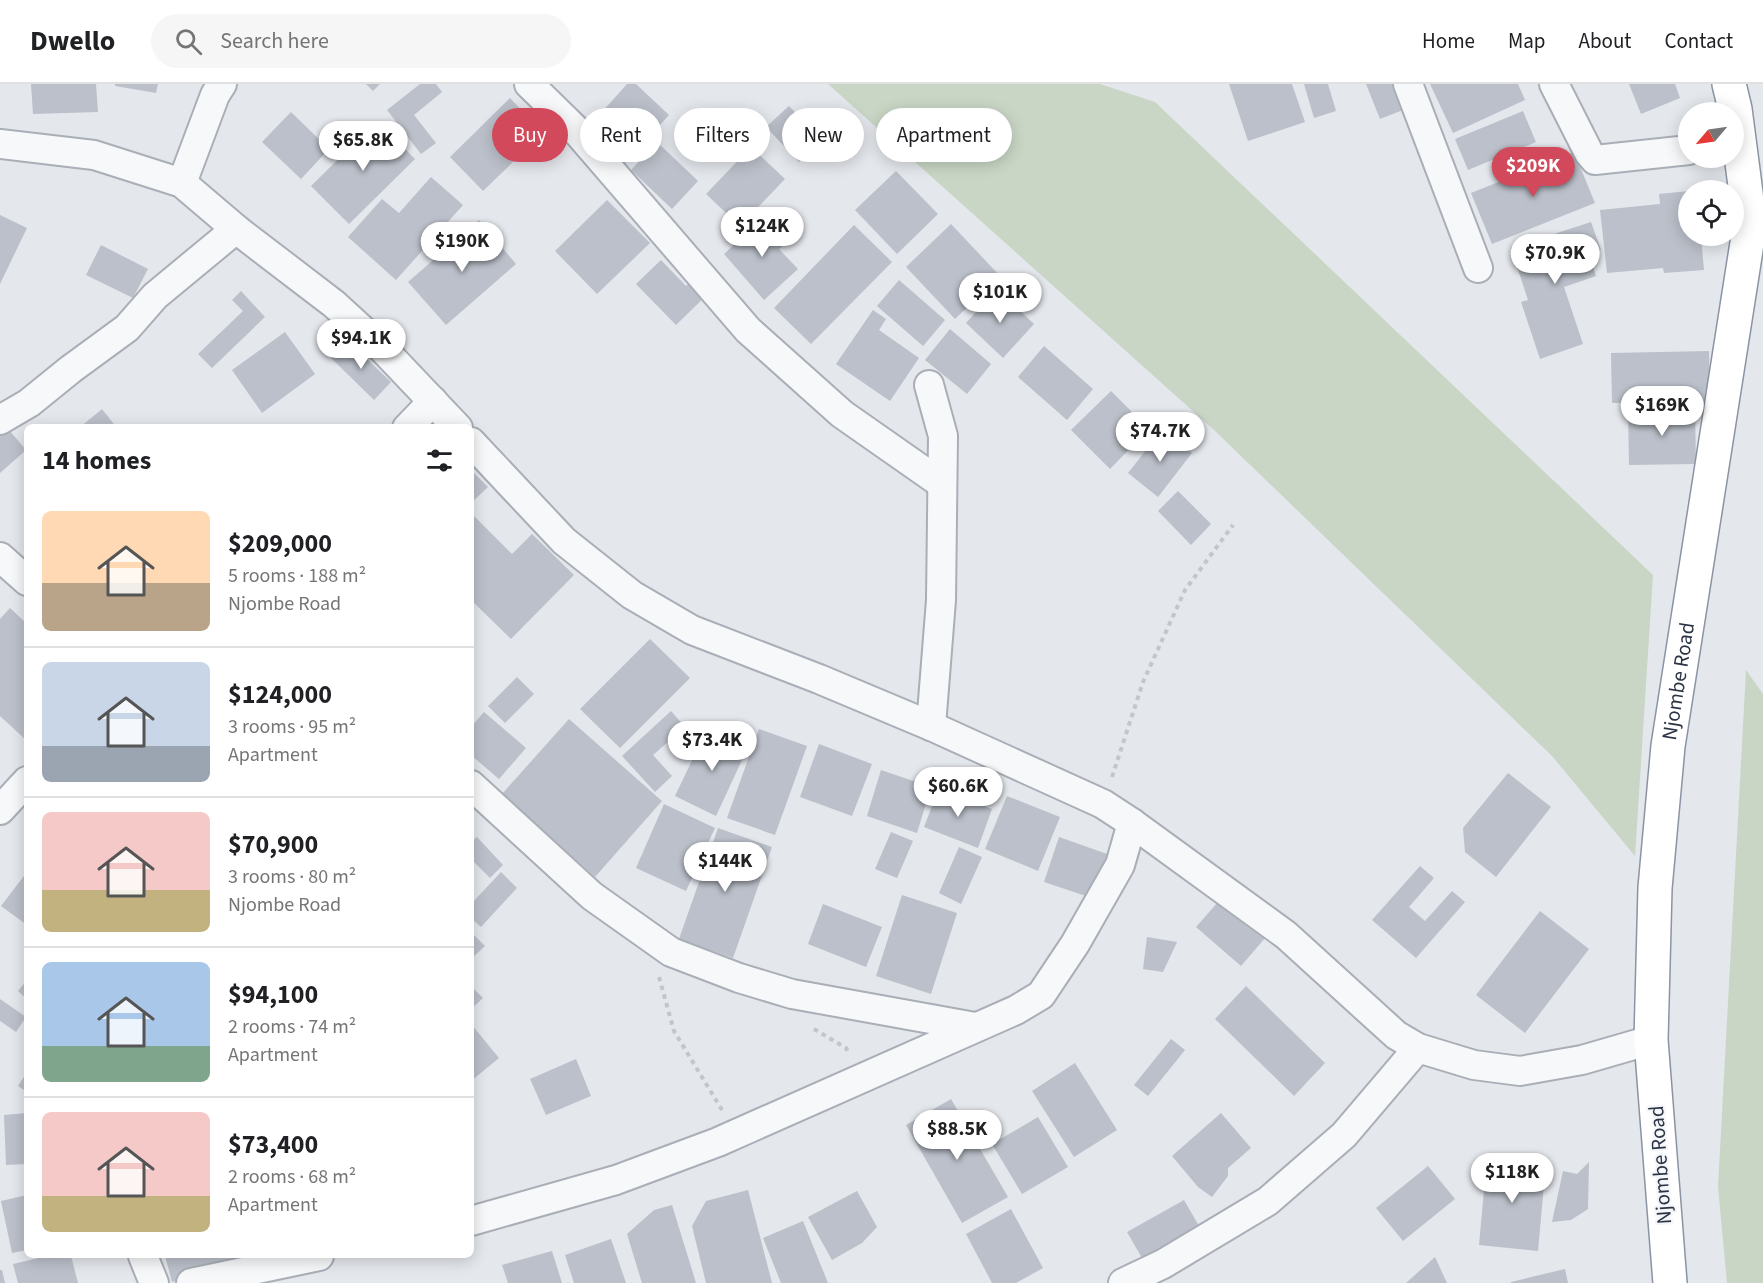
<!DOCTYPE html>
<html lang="en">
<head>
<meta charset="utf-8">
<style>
	body { margin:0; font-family:"Source Sans 3",sans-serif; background:#f6f6f6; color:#202124; height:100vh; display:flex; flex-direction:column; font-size:22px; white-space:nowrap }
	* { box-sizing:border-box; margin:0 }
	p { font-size:20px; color:#757577 }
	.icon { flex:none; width:33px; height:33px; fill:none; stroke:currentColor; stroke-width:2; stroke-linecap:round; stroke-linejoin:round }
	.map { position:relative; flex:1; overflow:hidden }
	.side { position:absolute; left:24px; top:340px; width:450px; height:834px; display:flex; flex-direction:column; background:#fff; border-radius:9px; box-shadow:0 3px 15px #0003 }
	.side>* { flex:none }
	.top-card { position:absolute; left:492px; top:24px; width:570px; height:54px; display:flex; gap:12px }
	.needle { width:39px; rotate:241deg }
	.tools { position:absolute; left:1678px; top:18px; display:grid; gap:12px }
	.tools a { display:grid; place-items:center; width:66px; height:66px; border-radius:50%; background:#fff; box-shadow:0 3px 15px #0003; font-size:30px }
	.price { position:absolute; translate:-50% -51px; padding:0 14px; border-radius:21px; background:#fff; color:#222; font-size:20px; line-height:39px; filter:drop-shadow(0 2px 3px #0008) }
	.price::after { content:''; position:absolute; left:50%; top:36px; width:18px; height:14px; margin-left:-9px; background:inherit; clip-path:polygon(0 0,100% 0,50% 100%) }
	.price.current { background:#d1495b; color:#fff }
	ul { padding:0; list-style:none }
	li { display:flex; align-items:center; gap:18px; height:150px; padding:0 18px }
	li+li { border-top:2px solid #e0e0e0 }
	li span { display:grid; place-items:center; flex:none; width:168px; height:120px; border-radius:9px; color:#555 }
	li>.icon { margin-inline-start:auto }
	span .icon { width:72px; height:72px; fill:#fffc; stroke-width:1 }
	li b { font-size:26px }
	h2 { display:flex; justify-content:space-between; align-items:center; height:72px; padding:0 18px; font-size:26px }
	.tag { padding:0 21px; border-radius:27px; background:#fff; box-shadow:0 3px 15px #0003; font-size:21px; line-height:54px }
	.tag.current { background:#d1495b; color:#fff }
	header { display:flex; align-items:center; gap:36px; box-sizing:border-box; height:84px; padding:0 30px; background:#fff; border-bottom:2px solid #e0e0e0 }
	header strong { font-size:28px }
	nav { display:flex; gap:33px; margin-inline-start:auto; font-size:21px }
	.search { width:420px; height:54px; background:#f6f6f6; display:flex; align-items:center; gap:15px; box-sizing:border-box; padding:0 21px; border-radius:33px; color:#757577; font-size:22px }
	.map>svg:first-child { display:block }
</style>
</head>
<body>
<header>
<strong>Dwello</strong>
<div class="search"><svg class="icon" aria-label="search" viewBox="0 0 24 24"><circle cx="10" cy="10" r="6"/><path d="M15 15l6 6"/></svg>Search here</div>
<nav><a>Home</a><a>Map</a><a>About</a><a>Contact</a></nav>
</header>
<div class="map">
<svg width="1763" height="1199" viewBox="0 0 1763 1199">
	<rect width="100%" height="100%" fill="#e4e7ec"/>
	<g fill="#c9d6c5">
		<polygon points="828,0 1100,0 1155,18 1653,491 1635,772 1552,672 1214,346"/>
		<polygon points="1746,586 1763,610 1763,1199 1727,1199 1718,1103"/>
	</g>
	<g fill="#bbc0ca">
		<polygon points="31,0 96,0 98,28 33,30"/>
		<polygon points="115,0 158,0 156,9 115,2"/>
		<polygon points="366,0 380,0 373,7"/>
		<polygon points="420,0 436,0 442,8 414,31 436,59 421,70 387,26"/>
		<polygon points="627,0 636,0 669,31 623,82 584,48"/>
		<polygon points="1229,0 1292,0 1305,38 1248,57"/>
		<polygon points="1304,0 1328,0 1336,27 1314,34"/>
		<polygon points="1366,0 1399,0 1408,24 1380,35"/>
		<polygon points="1430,0 1518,0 1525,16 1453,49"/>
		<polygon points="1629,0 1675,0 1680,14 1641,30"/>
		<polygon points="510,14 543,49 483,107 450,73"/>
		<polygon points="789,22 822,56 799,78 766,43"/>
		<polygon points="1523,27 1536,58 1468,86 1455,55"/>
		<polygon points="291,28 329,65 301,95 262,58"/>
		<polygon points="377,37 415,75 349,140 311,102"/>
		<polygon points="657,58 698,97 672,125 631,86"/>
		<polygon points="751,63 785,95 740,142 706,110"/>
		<polygon points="1574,68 1595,119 1492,160 1471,109"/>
		<polygon points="896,87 938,130 897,170 855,126"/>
		<polygon points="431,93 463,121 396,196 348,153 382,115 399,129"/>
		<polygon points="1689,107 1689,152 1701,152 1704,186 1664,189 1663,184 1607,189 1600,126 1660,120 1659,110"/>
		<polygon points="607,116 650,159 597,210 555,167"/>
		<polygon points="0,131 27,144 0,200"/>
		<polygon points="766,131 789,156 779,165 798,185 764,216 724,170"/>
		<polygon points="479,136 516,180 446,241 408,198"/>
		<polygon points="1591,138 1601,166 1589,170 1596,192 1564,203 1583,260 1540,275 1521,218 1528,216 1511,164"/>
		<polygon points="951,140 1000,192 955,235 906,183"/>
		<polygon points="854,141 892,178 811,260 774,224"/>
		<polygon points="101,161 148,185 133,214 86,191"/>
		<polygon points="661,176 686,202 698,191 712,206 676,241 636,200"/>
		<polygon points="899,196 945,236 923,262 877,222"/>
		<polygon points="997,205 1034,240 1003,274 966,239"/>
		<polygon points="241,207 265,233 212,284 198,270 243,227 232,216"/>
		<polygon points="873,226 886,235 879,246 919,274 890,317 836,280"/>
		<polygon points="950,245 991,280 967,310 925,276"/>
		<polygon points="285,248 315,290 262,329 232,286"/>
		<polygon points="348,257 391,298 374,316 331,274"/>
		<polygon points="1044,262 1093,305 1067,336 1018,293"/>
		<polygon points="1709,267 1710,318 1612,319 1611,269"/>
		<polygon points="1111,307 1149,345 1110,385 1071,346"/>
		<polygon points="102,325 117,344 79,344"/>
		<polygon points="1695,325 1696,380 1629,381 1628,326"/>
		<polygon points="4,340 26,366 0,389 0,343"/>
		<polygon points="1162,346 1192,369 1158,413 1128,389"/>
		<polygon points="471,386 488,403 471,419"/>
		<polygon points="1178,407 1211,440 1191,461 1158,427"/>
		<polygon points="471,429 512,470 532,450 574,491 511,555 471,516"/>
		<polygon points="10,524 27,540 27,657 0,632 0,535"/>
		<polygon points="650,555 690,594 620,664 580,625"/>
		<polygon points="517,593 534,610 505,639 488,622"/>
		<polygon points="671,627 685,643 653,671 672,692 655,708 622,672"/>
		<polygon points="484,628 526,664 499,695 471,671 471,643"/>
		<polygon points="569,635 662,717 595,793 502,710"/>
		<polygon points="708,643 748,663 716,732 675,712"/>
		<polygon points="759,645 807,662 775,751 727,734"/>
		<polygon points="819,660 872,680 852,732 800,713"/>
		<polygon points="881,686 931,703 917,749 867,732"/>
		<polygon points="1508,689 1551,723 1496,793 1465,768 1463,744"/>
		<polygon points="939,704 992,725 978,764 924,743"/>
		<polygon points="1007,712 1060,733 1038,787 985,765"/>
		<polygon points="664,720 715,744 686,807 636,784"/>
		<polygon points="718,744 772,763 733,874 679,855"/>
		<polygon points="891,748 913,757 897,794 875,785"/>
		<polygon points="477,753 503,781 490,794 471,775 471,758"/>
		<polygon points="1059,753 1110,771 1095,815 1044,798"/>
		<polygon points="959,763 982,773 961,820 939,809"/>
		<polygon points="1420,782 1434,794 1409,823 1425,837 1452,807 1465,818 1416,874 1372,836"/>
		<polygon points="27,788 27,841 1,822"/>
		<polygon points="501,788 517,804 481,843 471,834 471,820"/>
		<polygon points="1226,809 1271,847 1241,882 1196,843"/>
		<polygon points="902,811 957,829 931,910 876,892"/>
		<polygon points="823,820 882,843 866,883 808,860"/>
		<polygon points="1540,827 1589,865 1525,949 1476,911"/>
		<polygon points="474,851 485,862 471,875 471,854"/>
		<polygon points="1147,853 1177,858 1163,888 1143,885"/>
		<polygon points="27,896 27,915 18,907"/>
		<polygon points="471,902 483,914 471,925"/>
		<polygon points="1246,902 1325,979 1294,1012 1215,935"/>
		<polygon points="0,915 26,933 16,948 0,937"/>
		<polygon points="471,940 499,974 471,997"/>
		<polygon points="1171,955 1185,966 1148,1012 1134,1001"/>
		<polygon points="576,975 591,1012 546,1031 530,995"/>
		<polygon points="1075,979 1117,1046 1074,1073 1032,1007"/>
		<polygon points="27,988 27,1008 18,1002"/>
		<polygon points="951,1015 1008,1113 962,1139 906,1041"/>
		<polygon points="27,1029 27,1080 6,1081 4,1031"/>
		<polygon points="1221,1029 1251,1064 1228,1084 1228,1092 1212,1113 1198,1103 1172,1072"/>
		<polygon points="1038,1033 1068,1083 1022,1110 992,1060"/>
		<polygon points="1487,1073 1546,1079 1538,1167 1479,1161"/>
		<polygon points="1589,1078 1588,1125 1571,1136 1552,1138 1563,1087 1577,1090"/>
		<polygon points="1428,1082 1455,1115 1403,1157 1376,1124"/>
		<polygon points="748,1106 772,1199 706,1199 692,1142 706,1117"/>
		<polygon points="857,1107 877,1143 862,1159 832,1176 808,1133"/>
		<polygon points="27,1111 27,1166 12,1169 1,1117"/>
		<polygon points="1184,1116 1199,1142 1142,1174 1127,1148"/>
		<polygon points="672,1121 696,1199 642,1199 627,1150 654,1126"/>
		<polygon points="1011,1125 1043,1184 1016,1199 992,1199 966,1150"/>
		<polygon points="803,1137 828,1199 781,1199 763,1154"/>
		<polygon points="611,1155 626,1199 574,1199 565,1171"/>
		<polygon points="552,1167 562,1199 508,1199 502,1181"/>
		<polygon points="47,1172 71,1172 78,1199 18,1199 13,1180"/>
		<polygon points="165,1172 264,1172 265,1174 172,1198"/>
		<polygon points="1435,1173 1447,1199 1406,1199"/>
		<polygon points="1565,1185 1568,1199 1511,1199 1511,1198"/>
		<polygon points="0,1186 2,1186 5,1199 0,1199"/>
	</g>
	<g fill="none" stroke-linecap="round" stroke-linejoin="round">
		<defs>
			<g id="minor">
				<polyline points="529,0 574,44 748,246 842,330 942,400"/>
				<polyline points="1408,0 1478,184"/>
				<polyline points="1554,0 1589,69 1595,76 1689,66"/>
				<polyline points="0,60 94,71 182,99 236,145 334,220 382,264 458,344"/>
				<polyline points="182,99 215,11 222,0"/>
				<polyline points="929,301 943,352 941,516 931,642"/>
				<polyline points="0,336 29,319 71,285 127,244 155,212 236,145"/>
				<polyline points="407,344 433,317"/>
				<polyline points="471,358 564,457 632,511 692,546 819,595 931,642 1103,720 1132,739 1286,851 1396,951 1418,964 1474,981 1520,987 1582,976 1651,956"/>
				<polyline points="0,473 27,497"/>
				<polyline points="471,701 592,812 671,868 739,894 792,910 975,943"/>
				<polyline points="0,726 27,697"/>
				<polyline points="471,1137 616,1096 718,1058 1016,926 1041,911 1075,860 1120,781 1132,739"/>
				<polyline points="143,1172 154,1199"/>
				<polyline points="191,1199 319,1172"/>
				<polyline points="1123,1199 1163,1180 1268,1117 1344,1051 1418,964"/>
			</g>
			<g id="highway">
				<path id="s1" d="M1670 1199 1651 956 1655 804 1668 662 1750 140 1735 25 1729 0"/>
			</g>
		</defs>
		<use href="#minor" stroke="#a9aeb7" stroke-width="32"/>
		<use href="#highway" stroke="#8b94a3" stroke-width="36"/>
		<g stroke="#c2c5cb" stroke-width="4" stroke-dasharray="4.5 4.5" stroke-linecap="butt">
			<polyline points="1112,693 1143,598 1185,506 1233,441"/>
			<polyline points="659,893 674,947 722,1026"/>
			<polyline points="814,945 846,964 849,970"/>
		</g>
		<use href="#minor" stroke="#f7f8fa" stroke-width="28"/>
		<use href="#highway" stroke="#fff" stroke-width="33"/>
	</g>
	<g text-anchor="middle" stroke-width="4.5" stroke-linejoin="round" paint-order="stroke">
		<g font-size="21" fill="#2b3445" stroke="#f4f6f9">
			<text dy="7" stroke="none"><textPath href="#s1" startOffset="604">Njombe Road</textPath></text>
			<text transform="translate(1660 1081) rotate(-94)" y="7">Njombe Road</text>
		</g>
	</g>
</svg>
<div class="tools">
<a><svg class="needle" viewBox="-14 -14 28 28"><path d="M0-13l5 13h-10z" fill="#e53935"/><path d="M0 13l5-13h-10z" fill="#757577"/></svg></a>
<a><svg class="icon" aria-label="locate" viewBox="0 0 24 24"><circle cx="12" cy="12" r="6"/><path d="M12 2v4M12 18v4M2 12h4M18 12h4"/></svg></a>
</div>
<b class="price" style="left:363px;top:88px">$65.8K</b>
<b class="price current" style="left:1533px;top:114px">$209K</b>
<b class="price" style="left:762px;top:174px">$124K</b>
<b class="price" style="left:462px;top:189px">$190K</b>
<b class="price" style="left:1555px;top:201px">$70.9K</b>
<b class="price" style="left:1000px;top:240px">$101K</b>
<b class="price" style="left:361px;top:286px">$94.1K</b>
<b class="price" style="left:1662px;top:353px">$169K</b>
<b class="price" style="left:1160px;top:379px">$74.7K</b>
<b class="price" style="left:712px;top:688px">$73.4K</b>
<b class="price" style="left:958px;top:734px">$60.6K</b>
<b class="price" style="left:725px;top:809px">$144K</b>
<b class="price" style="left:957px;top:1077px">$88.5K</b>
<b class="price" style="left:1512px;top:1120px">$118K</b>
<div class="top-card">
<a class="tag current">Buy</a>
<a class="tag">Rent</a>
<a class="tag">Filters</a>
<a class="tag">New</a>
<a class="tag">Apartment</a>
</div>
<section class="side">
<h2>14 homes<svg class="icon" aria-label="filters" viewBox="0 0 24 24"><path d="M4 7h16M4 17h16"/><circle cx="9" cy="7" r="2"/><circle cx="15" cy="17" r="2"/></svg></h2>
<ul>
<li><span style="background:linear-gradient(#ffd9b3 60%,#b9a48a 0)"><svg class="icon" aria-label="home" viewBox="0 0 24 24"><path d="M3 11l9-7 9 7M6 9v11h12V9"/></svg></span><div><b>$209,000</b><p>5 rooms · 188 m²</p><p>Njombe Road</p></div></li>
<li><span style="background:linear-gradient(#c9d6e8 70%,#9aa5b1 0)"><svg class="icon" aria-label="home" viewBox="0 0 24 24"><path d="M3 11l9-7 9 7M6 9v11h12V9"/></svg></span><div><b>$124,000</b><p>3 rooms · 95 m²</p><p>Apartment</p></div></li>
<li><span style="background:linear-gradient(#f6c9c9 65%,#c2b280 0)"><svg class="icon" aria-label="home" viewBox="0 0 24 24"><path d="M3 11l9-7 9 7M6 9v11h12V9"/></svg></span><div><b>$70,900</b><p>3 rooms · 80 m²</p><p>Njombe Road</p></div></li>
<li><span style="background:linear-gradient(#a9c7e8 70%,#7fa58c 0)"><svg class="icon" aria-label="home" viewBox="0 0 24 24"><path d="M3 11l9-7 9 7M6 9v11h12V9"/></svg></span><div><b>$94,100</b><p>2 rooms · 74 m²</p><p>Apartment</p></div></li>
<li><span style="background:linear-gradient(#f6c9c9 70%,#c2b280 0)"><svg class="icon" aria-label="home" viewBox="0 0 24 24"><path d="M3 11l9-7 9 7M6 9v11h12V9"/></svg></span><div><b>$73,400</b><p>2 rooms · 68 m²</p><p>Apartment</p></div></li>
</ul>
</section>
</div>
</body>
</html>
